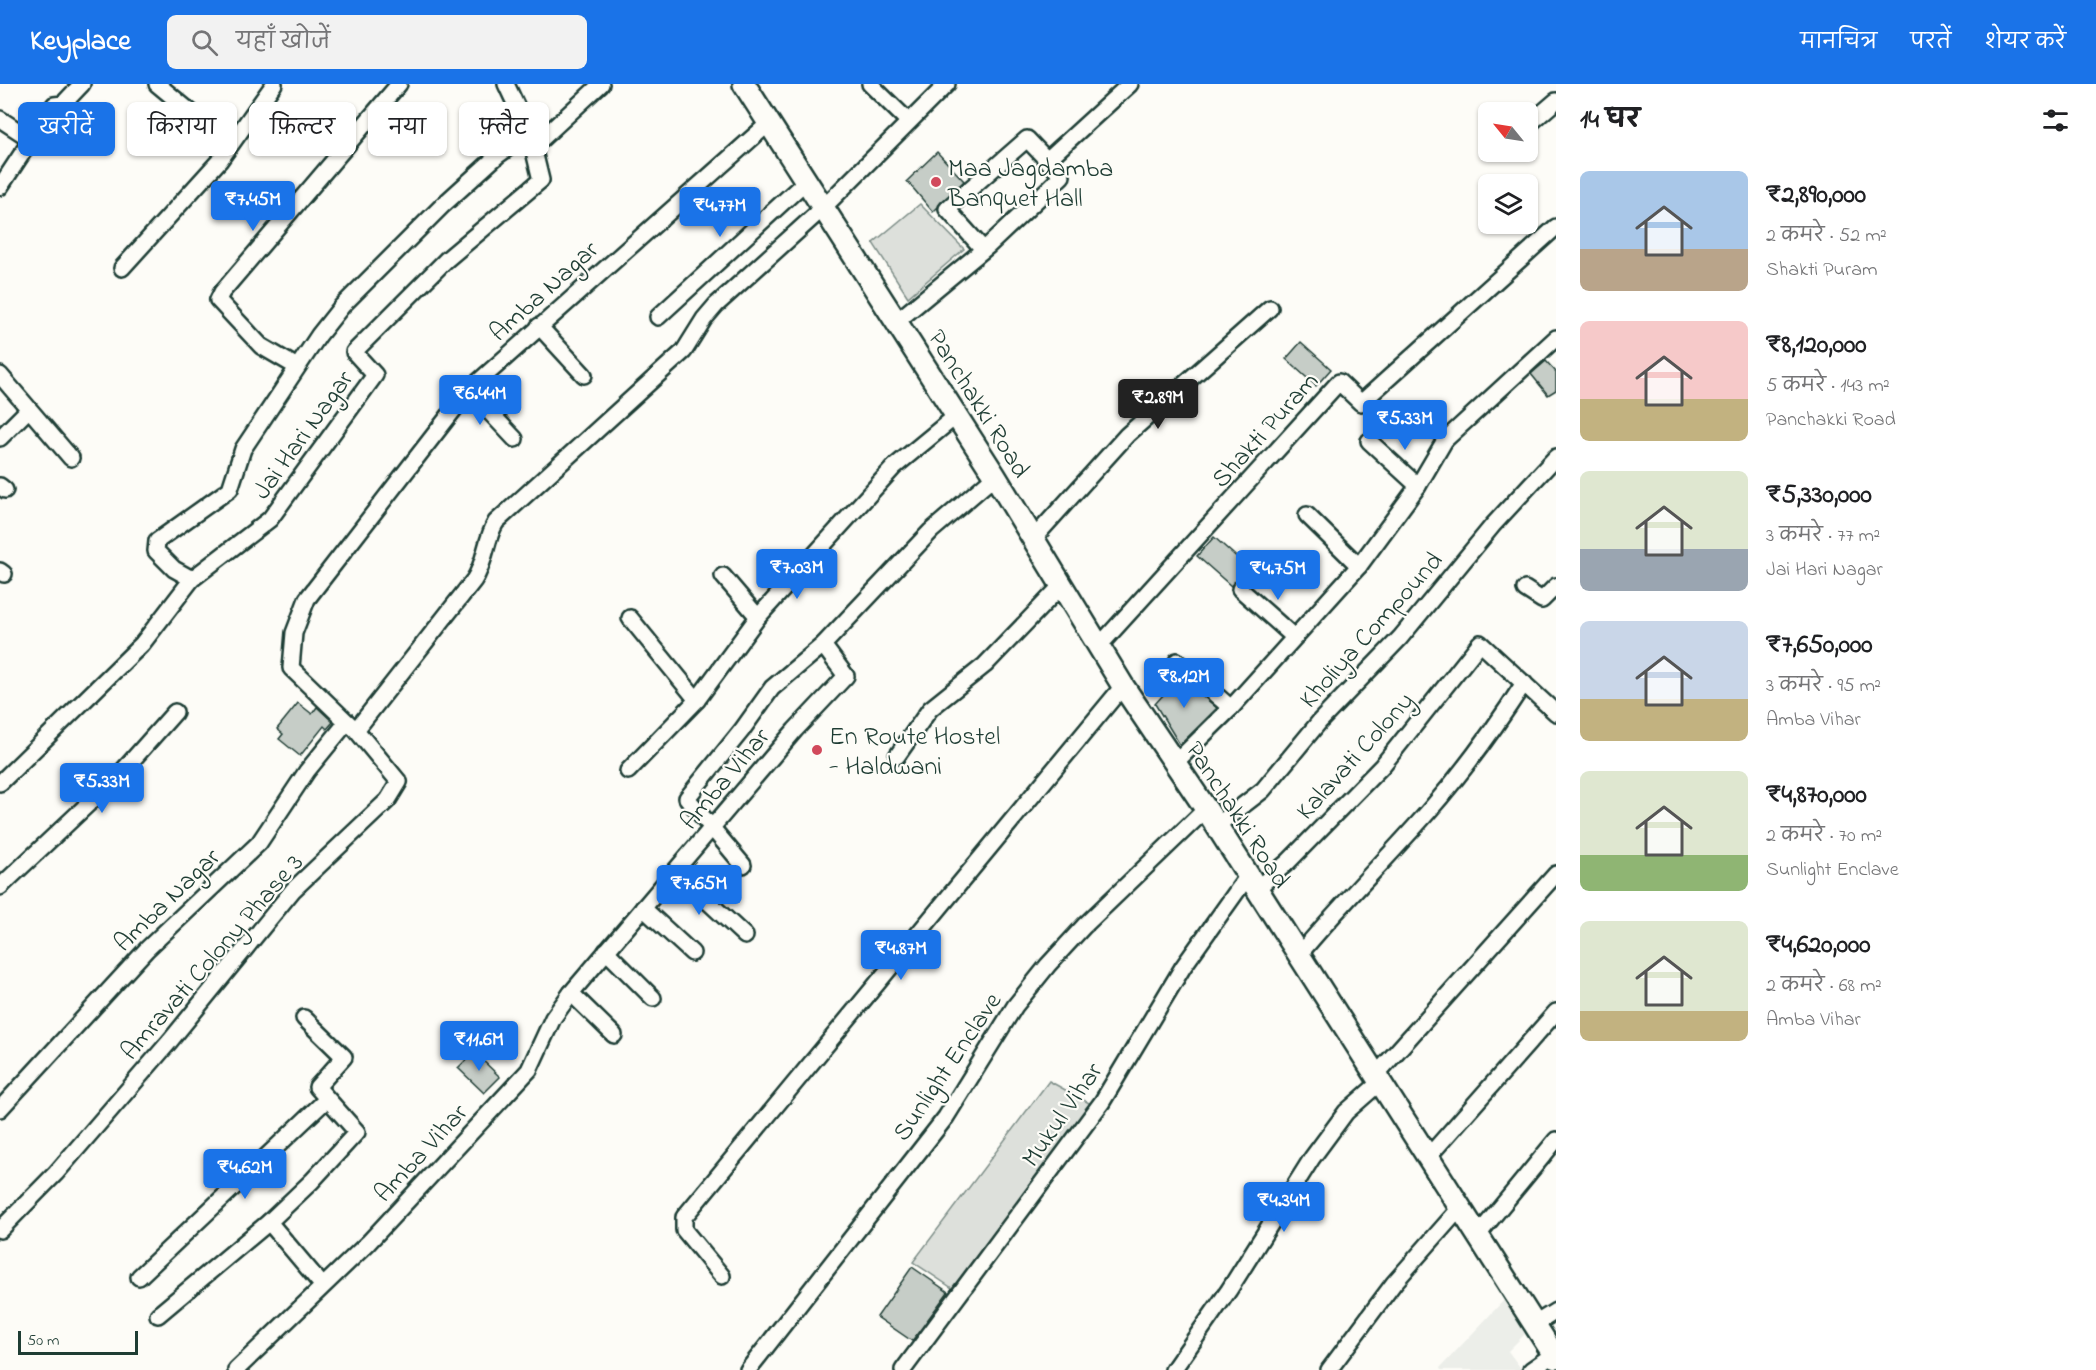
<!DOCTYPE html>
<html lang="hi">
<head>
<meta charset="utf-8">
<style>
	body { margin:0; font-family:"Indie Flower","Playpen Sans Deva",sans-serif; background:#f2f2f2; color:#202124; height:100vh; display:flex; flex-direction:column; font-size:22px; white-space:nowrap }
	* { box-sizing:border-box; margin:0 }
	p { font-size:20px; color:#757577 }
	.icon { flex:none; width:33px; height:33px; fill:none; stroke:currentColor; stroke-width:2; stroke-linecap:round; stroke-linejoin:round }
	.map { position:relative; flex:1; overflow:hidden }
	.side { display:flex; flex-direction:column; background:#fff; width:540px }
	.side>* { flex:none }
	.guide { position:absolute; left:18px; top:18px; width:570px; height:54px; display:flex; gap:12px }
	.needle { width:39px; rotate:300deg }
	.tools { position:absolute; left:1478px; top:18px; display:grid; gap:12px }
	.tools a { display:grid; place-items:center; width:60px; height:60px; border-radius:9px; background:#fff; box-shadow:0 2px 4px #0004; font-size:30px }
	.scale { position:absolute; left:18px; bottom:15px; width:120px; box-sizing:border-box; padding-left:6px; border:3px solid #1f3d34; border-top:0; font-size:16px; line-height:21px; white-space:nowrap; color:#1f3d34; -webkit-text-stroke:4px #fdfcf7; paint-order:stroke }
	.price { position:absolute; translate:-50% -51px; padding:0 14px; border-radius:6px; background:#1a73e8; color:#fff; font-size:20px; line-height:39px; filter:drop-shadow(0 2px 3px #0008) }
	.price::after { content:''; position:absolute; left:50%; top:36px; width:18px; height:14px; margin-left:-9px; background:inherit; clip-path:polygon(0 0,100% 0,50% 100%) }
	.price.active { background:#222; color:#fff }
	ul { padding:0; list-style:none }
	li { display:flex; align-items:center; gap:18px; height:150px; padding:0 24px }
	li span { display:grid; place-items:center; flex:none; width:168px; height:120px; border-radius:9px; color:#555 }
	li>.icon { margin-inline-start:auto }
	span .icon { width:72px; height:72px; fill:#fffc; stroke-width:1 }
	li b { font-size:26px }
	h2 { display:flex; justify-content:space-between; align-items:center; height:72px; padding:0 24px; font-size:26px }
	.pill { padding:0 21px; border-radius:9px; background:#fff; box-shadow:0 2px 4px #0004; font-size:21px; line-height:54px }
	.pill.active { background:#1a73e8; color:#fff }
	header { display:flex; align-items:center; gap:36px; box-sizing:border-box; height:84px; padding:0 30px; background:#1a73e8; color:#fff }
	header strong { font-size:28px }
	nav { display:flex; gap:33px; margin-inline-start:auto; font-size:21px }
	.search { width:420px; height:54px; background:#f2f2f2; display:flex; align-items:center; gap:15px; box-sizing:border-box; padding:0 21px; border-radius:9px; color:#757577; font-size:22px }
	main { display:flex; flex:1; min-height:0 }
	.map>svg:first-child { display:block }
</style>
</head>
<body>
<header>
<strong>Keyplace</strong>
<div class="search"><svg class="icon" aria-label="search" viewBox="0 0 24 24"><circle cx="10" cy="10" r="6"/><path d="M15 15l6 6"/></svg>यहाँ खोजें</div>
<nav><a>मानचित्र</a><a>परतें</a><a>शेयर करें</a></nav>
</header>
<main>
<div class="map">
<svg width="1556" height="1286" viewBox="0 0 1556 1286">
	<rect width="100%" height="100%" fill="#fdfcf7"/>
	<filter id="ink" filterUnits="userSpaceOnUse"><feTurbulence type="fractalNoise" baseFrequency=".0167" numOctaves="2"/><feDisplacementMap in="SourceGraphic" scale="12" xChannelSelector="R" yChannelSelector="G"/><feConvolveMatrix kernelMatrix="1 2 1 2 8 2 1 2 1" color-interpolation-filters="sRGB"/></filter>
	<g filter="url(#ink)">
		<polygon fill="#eceee9" points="1504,1216 1525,1250 1508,1267 1522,1286 1441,1286 1440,1284"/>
		<g fill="#dde0db" stroke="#7e8e88" stroke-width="1.5">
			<polygon points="920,120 964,165 908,213 873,159"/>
			<polygon points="1049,997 1091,1020 952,1204 913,1178"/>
		</g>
		<g fill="#c6cdc7" stroke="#1f3d34" stroke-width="1.5">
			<polygon points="937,68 964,97 933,128 907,97"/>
			<polygon points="1301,258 1331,285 1316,302 1286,275"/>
			<polygon points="1546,277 1556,288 1556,306 1548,311 1531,290"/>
			<polygon points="1214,453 1250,485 1231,502 1197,472"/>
			<polygon points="1180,592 1217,624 1180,661 1155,620"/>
			<polygon points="298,619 312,630 317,623 333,638 327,645 324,642 300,672 279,655 283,650 277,645"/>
			<polygon points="474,968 500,993 484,1009 458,984"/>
			<polygon points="912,1183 948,1208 912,1257 877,1233"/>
		</g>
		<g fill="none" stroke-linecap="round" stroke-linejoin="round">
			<defs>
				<g id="street">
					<polyline points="157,0 192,29"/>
					<polyline points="870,0 908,37"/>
					<polyline points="0,35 32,56"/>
					<polyline points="1527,42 1556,17"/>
					<polyline points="0,103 54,21 63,20 82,0"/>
					<polyline points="983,165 947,125 1027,55 1047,76"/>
					<polyline points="122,184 220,76 274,0"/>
					<polyline points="658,233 805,98"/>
					<polyline points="896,238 988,162 1062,92 1047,76 1130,0"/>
					<polyline points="539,242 584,291"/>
					<polyline points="297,283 261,262 218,216 222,208 399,0"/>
					<polyline points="0,291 71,374"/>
					<polyline points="469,306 515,355"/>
					<polyline points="0,354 28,326"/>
					<polyline points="1369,357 1418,402"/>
					<polyline points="0,402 5,406"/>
					<polyline points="1307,431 1359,482"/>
					<polyline points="1033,455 1127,351 1270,224"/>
					<polyline points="0,487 4,490"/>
					<polyline points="723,492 758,533"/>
					<polyline points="192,495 174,485 156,467 157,457 230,405 243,365 319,251 342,222 443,121 497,72 529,49 506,0"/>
					<polyline points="1240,505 1294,553"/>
					<polyline points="1525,505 1542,516 1556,502"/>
					<polyline points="630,534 697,616"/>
					<polyline points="1099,562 1339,298 1361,319 1556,143"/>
					<polyline points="1177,577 1231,624"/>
					<polyline points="347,638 291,584 294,549 307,515 469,306 769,39"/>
					<polyline points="897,672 930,625 985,581 1062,501"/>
					<polyline points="1175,679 1231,624 1359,482 1418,402 1445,356 1556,254"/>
					<polyline points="628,687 697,616 758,533 894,383 956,332"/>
					<polyline points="0,699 142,560 192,495 270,435 375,291 354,268 446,176 541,96 533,63 601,0"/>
					<polyline points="1215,743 1263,706 1320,637 1400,554 1493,441 1556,373"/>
					<polyline points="743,781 687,714 742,646 772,604 823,561 931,447 995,392"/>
					<polyline points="676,788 745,852"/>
					<polyline points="0,803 120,690 175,628"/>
					<polyline points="1255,806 1288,778 1382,682 1480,559 1556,629"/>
					<polyline points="643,824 692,869"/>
					<polyline points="606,867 653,914"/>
					<path d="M1298 872C1339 822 1385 777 1428 728 1463 688 1495 644 1524 599"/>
					<polyline points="571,909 614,951"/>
					<polyline points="1375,992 1556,790"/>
					<polyline points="0,1025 147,865 259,759 307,687 347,638 354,644"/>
					<polyline points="1428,1073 1556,928"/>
					<polyline points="269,1138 322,1201"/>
					<path d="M0 1146 56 1089 170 957 293 806 388 716 399 698 356 646 474 496C486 478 485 456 496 438L684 267 704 235 716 221 822 125 947 0"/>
					<polyline points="1478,1151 1556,1056"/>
					<polyline points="722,1192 684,1146 684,1133 1123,602"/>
					<polyline points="139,1193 327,1015"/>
					<polyline points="158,1231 269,1138 312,1097 357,1048 317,1003 344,973 304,934"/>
					<polyline points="1535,1240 1556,1227"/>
					<polyline points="236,1286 368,1159 529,986 553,934 571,909 795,646 846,592 823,561"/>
					<polyline points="748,1286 946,1033 1015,922 1048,881 1084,842 1206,725"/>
					<polyline points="903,1286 1102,1018 1183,883 1247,793"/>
					<polyline points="1173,1286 1229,1206 1312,1074 1346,1028 1379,999"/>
					<polyline points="1329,1286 1394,1199 1460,1124"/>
					<polyline points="1531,1286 1554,1270"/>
				</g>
				<polyline id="secondary" points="744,0 995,392 1123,602 1206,725 1556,1274"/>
			</defs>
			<use href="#street" stroke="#1f3d34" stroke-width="20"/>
			<use href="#secondary" stroke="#1f3d34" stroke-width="26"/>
			<use href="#street" stroke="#fdfcf7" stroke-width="15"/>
			<use href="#secondary" stroke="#fdfcf7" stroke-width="21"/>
		</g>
	</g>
	<g fill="#d1495b" stroke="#fdfcf7" stroke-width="2">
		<circle cx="936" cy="98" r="6"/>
		<circle cx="817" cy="666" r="6"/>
	</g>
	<g text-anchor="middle" stroke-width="4.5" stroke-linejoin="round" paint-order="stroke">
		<g font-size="26" fill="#1f3d34" stroke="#fdfcf7" text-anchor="start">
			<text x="948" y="92">Maa Jagdamba<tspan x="948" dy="30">Banquet Hall</tspan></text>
			<text x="829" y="660">En Route Hostel<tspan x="829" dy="30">- Haldwani</tspan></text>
		</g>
		<g font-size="26" fill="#1f3d34" stroke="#fdfcf7">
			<text transform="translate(543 206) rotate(-42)" y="9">Amba Nagar</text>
			<text transform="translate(980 319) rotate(58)" y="9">Panchakki Road</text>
			<text transform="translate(1264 345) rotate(-48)" y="9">Shakti Puram</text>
			<text transform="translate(302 350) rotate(-54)" y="9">Jai Hari Nagar</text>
			<text transform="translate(1370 545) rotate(-48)" y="9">Kholiya Compound</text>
			<text transform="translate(1354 671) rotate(-48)" y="9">Kalavati Colony</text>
			<text transform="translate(724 694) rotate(-50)" y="9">Amba Vihar</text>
			<text transform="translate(1239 730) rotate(57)" y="9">Panchakki Road</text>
			<text transform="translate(166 815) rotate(-44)" y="9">Amba Nagar</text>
			<text transform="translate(211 872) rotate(-49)" y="9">Amravati Colony Phase 3</text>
			<text transform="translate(946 982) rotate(-56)" y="9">Sunlight Enclave</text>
			<text transform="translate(1061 1030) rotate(-55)" y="9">Mukul Vihar</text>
			<text transform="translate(420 1068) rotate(-47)" y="9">Amba Vihar</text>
		</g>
	</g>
</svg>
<div class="tools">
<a><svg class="needle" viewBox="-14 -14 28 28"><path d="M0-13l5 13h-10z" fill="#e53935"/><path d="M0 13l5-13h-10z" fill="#757577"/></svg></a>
<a><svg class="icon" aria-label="layers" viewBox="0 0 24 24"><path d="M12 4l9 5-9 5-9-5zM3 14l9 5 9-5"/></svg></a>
</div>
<div class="scale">50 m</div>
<b class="price" style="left:253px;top:148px">₹7.45M</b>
<b class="price" style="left:720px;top:154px">₹4.77M</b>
<b class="price" style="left:480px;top:342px">₹6.44M</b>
<b class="price active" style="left:1158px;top:346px">₹2.89M</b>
<b class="price" style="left:1405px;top:367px">₹5.33M</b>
<b class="price" style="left:797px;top:516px">₹7.03M</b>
<b class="price" style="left:1278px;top:517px">₹4.75M</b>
<b class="price" style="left:1184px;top:625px">₹8.12M</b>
<b class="price" style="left:102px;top:730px">₹5.33M</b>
<b class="price" style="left:699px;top:832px">₹7.65M</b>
<b class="price" style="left:901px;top:897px">₹4.87M</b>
<b class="price" style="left:479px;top:988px">₹11.6M</b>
<b class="price" style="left:245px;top:1116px">₹4.62M</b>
<b class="price" style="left:1284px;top:1149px">₹4.34M</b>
<div class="guide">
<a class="pill active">खरीदें</a>
<a class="pill">किराया</a>
<a class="pill">फ़िल्टर</a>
<a class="pill">नया</a>
<a class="pill">फ़्लैट</a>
</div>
</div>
<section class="side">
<h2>14 घर<svg class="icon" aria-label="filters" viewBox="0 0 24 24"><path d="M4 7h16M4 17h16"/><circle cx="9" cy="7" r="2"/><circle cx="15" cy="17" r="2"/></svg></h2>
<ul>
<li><span style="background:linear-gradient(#a9c7e8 65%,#b9a48a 0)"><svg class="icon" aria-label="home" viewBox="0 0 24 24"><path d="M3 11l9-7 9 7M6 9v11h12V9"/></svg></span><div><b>₹2,890,000</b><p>2 कमरे · 52 m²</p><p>Shakti Puram</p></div></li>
<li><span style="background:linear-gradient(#f6c9c9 65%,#c2b280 0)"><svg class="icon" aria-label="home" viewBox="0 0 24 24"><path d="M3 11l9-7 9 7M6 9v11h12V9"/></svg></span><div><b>₹8,120,000</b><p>5 कमरे · 143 m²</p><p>Panchakki Road</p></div></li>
<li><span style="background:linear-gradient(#dfe7d0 65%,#9aa5b1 0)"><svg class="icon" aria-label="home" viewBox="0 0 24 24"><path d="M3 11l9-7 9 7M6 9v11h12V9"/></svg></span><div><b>₹5,330,000</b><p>3 कमरे · 77 m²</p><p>Jai Hari Nagar</p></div></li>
<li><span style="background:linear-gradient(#c9d6e8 65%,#c2b280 0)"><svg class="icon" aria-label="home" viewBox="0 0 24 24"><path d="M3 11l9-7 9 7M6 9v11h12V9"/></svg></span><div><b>₹7,650,000</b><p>3 कमरे · 95 m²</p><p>Amba Vihar</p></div></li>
<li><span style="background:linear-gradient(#dfe7d0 70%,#8fb573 0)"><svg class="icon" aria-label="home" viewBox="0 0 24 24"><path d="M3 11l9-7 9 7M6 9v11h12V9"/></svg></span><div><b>₹4,870,000</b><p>2 कमरे · 70 m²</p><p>Sunlight Enclave</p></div></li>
<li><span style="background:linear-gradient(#dfe7d0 75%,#c2b280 0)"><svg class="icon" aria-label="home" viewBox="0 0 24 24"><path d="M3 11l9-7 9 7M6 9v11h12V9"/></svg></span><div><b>₹4,620,000</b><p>2 कमरे · 68 m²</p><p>Amba Vihar</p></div></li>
</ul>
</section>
</main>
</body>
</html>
